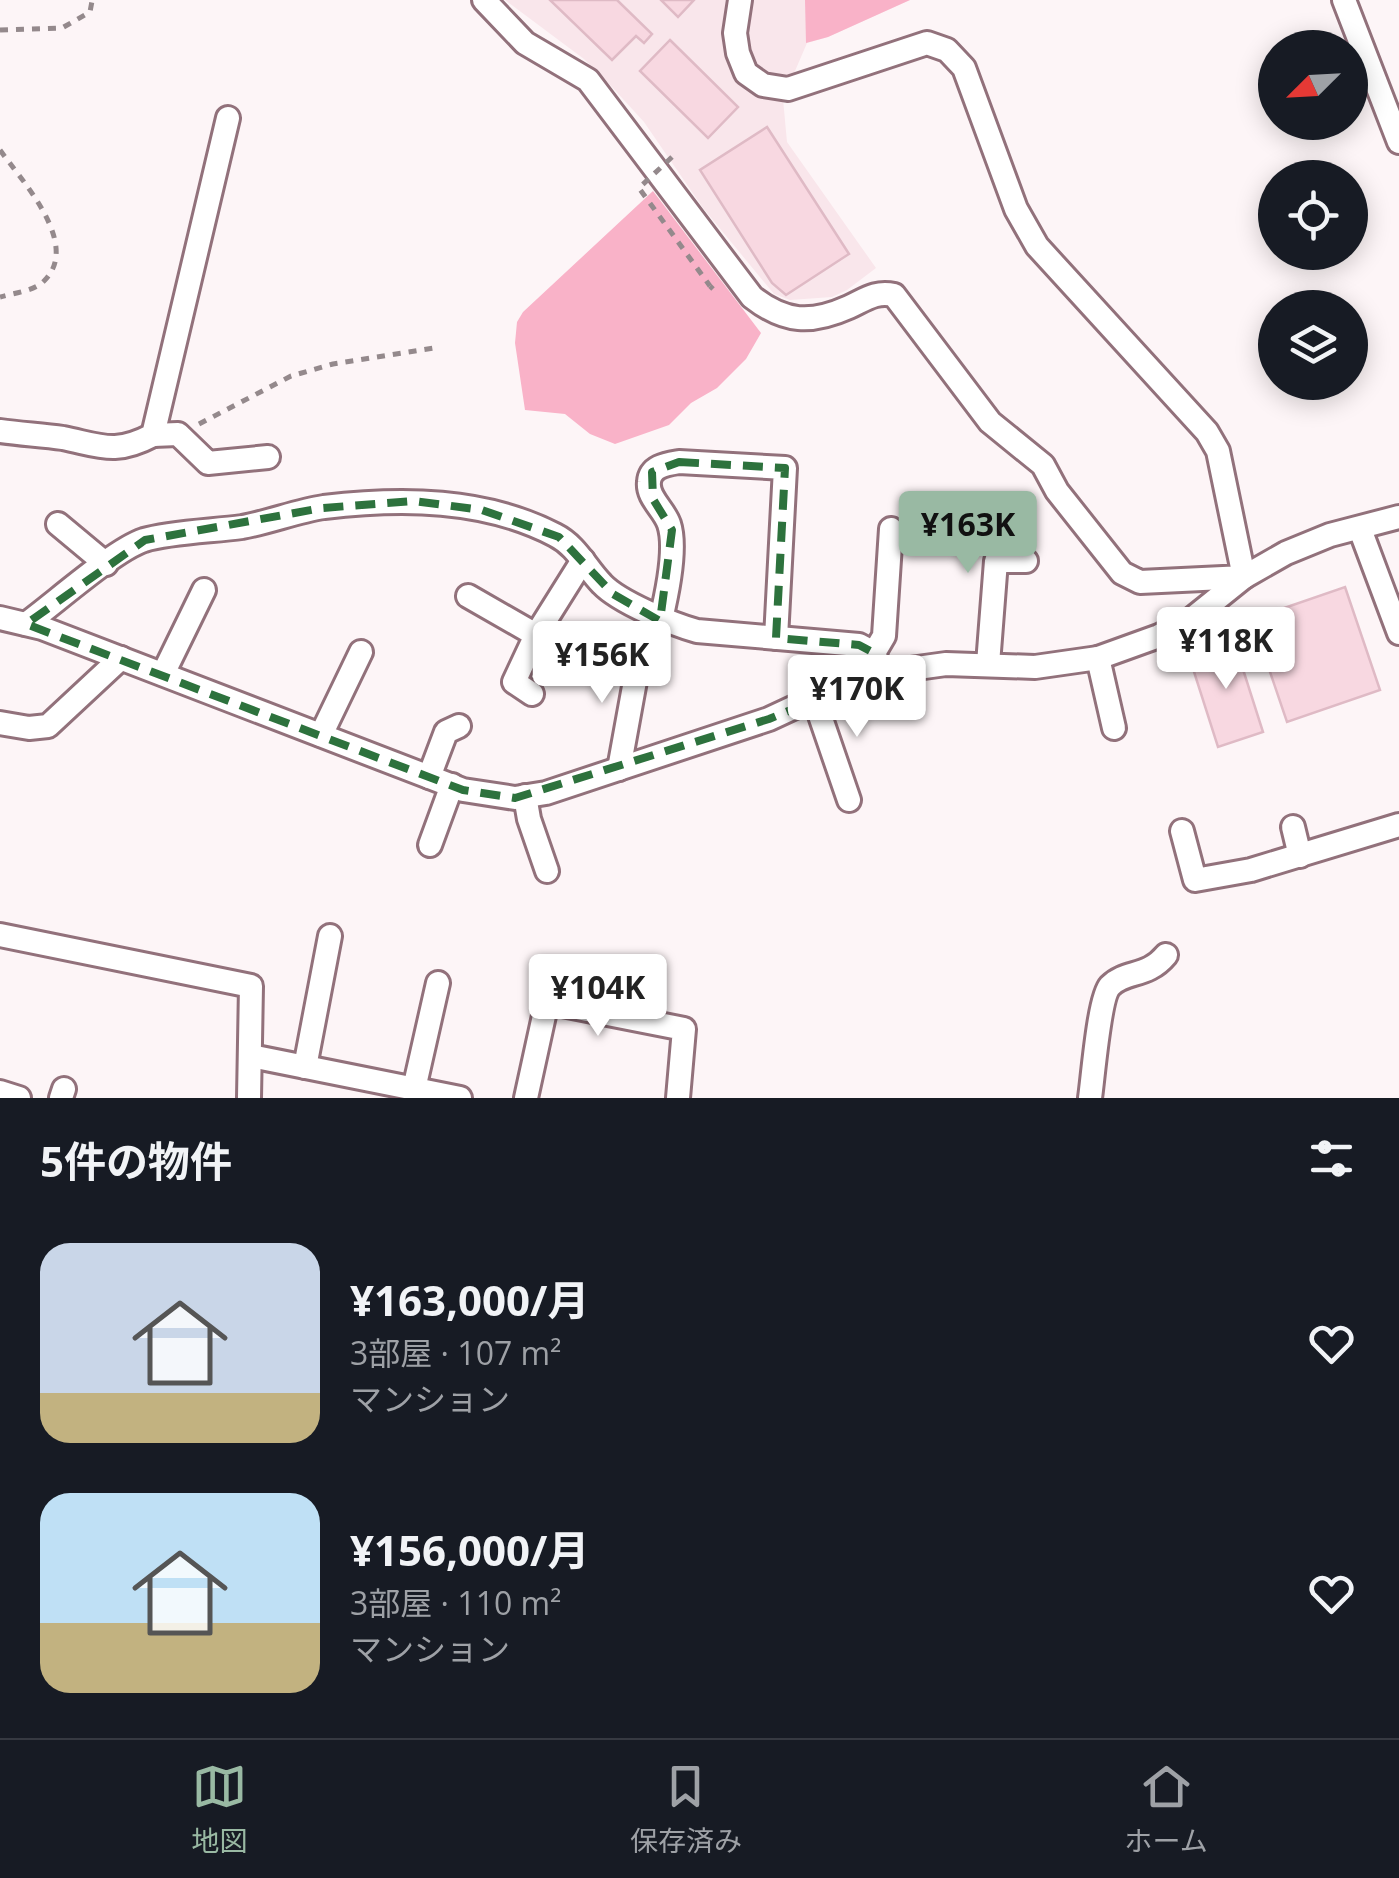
<!DOCTYPE html>
<html lang="ja">
<head>
<meta charset="utf-8">
<style>
	body { margin:0; font-family:"Open Sans","Noto Sans JP",sans-serif; background:#20242c; color:#f1f3f6; height:100vh; display:flex; flex-direction:column; font-size:38px; white-space:nowrap }
	* { box-sizing:border-box; margin:0 }
	p { font-size:32px; color:#9ea1a6 }
	.icon { flex:none; width:55px; height:55px; fill:none; stroke:currentColor; stroke-width:2; stroke-linecap:round; stroke-linejoin:round }
	.map { position:relative; height:1098px; overflow:hidden }
	.panel { display:flex; flex-direction:column; background:#171b24; flex:1 }
	.panel>* { flex:none }
	.needle { width:65px; rotate:246deg }
	.fabs { position:absolute; left:1258px; top:30px; display:grid; gap:20px }
	.fabs a { display:grid; place-items:center; width:110px; height:110px; border-radius:50%; background:#171b24; box-shadow:0 5px 25px #0003; font-size:50px }
	.price { position:absolute; translate:-50% -85px; padding:0 22px; border-radius:10px; background:#fff; color:#222; font-size:32px; line-height:65px; filter:drop-shadow(0 2px 5px #0008) }
	.price::after { content:''; position:absolute; left:50%; top:60px; width:30px; height:22px; margin-left:-15px; background:inherit; clip-path:polygon(0 0,100% 0,50% 100%) }
	.price.selected { background:#99b9a3; color:#111 }
	ul { padding:0; list-style:none }
	li { display:flex; align-items:center; gap:30px; height:250px; padding:0 40px }
	li span { display:grid; place-items:center; flex:none; width:280px; height:200px; border-radius:30px; color:#555 }
	li>.icon { margin-inline-start:auto }
	span .icon { width:120px; height:120px; fill:#fffc; stroke-width:1 }
	li b { font-size:42px }
	h2 { display:flex; justify-content:space-between; align-items:center; height:120px; padding:0 40px; font-size:42px }
	.tabs { display:flex; justify-content:space-around; align-items:center; height:140px; border-top:2px solid #363941; background:#171b24; font-size:28px; color:#9ea1a6 }
	.tabs a { display:grid; justify-items:center; gap:5px }
	.tabs .selected { color:#99b9a3 }
	.map>svg:first-child { display:block }
</style>
</head>
<body>
<div class="map">
<svg width="1399" height="1098" viewBox="0 0 1399 1098">
	<rect width="100%" height="100%" fill="#fdf5f7"/>
	<polygon fill="#f9e6eb" points="505,0 910,0 828,37 807,43 783,99 787,142 876,268 847,290 832,297 790,300 774,294 703,208 644,122 612,87 584,59"/>
	<g fill="#f9b2c8">
		<polygon points="805,0 910,0 828,37 806,43"/>
		<polygon points="653,191 761,333 746,359 717,388 691,403 669,425 615,444 590,434 565,414 525,410 515,343 517,322 523,312"/>
	</g>
	<g fill="#f8d8e1" stroke="#dfbac5" stroke-width="2.5">
		<polygon points="550,0 617,0 652,34 644,43 636,36 612,60"/>
		<polygon points="661,0 694,0 678,17"/>
		<polygon points="670,40 738,107 708,138 640,71"/>
		<polygon points="767,127 849,254 786,295 772,283 700,170"/>
		<polygon points="1345,587 1380,690 1287,722 1252,619"/>
		<polygon points="1233,638 1263,732 1218,747 1188,653"/>
	</g>
	<g fill="none" stroke-linecap="round" stroke-linejoin="round">
		<defs>
			<g id="street">
				<path d="M484 0 525 43 588 80 752 297C785 323 811 324 849 307 866 299 876 291 894 295L990 422 1043 465 1057 491 1122 573 1140 582 1244 577 1218 451 1207 432 1037 246 1016 209 964 68 947 50 927 43 788 89 763 85 746 73 738 53 735 33 740 0"/>
				<polyline points="1344,0 1399,142"/>
				<path d="M0 431C21 434 42 435 63 438 102 446 115 455 153 435L228 118"/>
				<polyline points="153,435 178,434 208,463 268,457"/>
				<polyline points="58,524 106,564"/>
				<polyline points="1360,529 1399,633"/>
				<polyline points="468,596 536,635"/>
				<polyline points="0,618 42,628 463,790 515,798 546,793 769,719 842,685 881,673 946,664 1035,667 1098,658 1159,636 1193,618 1244,577 1286,553 1330,535 1399,517"/>
				<path d="M661 619C667 594 677 548 669 524 664 509 647 498 649 482 650 466 667 464 679 462L785 468 776 638"/>
				<path d="M26 624C55 603 114 550 144 540 170 532 213 531 242 527 270 522 297 511 324 507 401 498 484 498 555 535 577 546 586 568 602 584 619 602 672 624 697 631L859 645 874 653"/>
				<polyline points="1098,658 1114,728"/>
				<polyline points="988,664 996,561 1026,561"/>
				<polyline points="879,666 874,653 884,636 891,529"/>
				<polyline points="163,674 204,590"/>
				<polyline points="532,694 514,682 536,635 583,560"/>
				<polyline points="814,698 849,800"/>
				<polyline points="0,723 29,728 48,726 121,658"/>
				<polyline points="321,735 361,652"/>
				<polyline points="619,769 635,681 646,664"/>
				<polyline points="429,777 446,732 459,726"/>
				<polyline points="525,796 529,819 547,871"/>
				<polyline points="1293,827 1300,856"/>
				<polyline points="1182,831 1195,880 1251,870 1399,825"/>
				<polyline points="430,845 452,785"/>
				<polyline points="0,935 251,986 249,1098"/>
				<polyline points="251,1056 460,1098"/>
				<polyline points="305,1067 330,936"/>
				<polyline points="414,1089 438,983"/>
				<polyline points="0,1092 19,1098"/>
				<polyline points="61,1098 64,1089"/>
				<polyline points="526,1098 547,1002 684,1029 678,1098"/>
				<path d="M1090 1098C1093 1078 1099 998 1110 986 1126 970 1147 978 1166 955"/>
			</g>
		</defs>
		<use href="#street" stroke="#92717b" stroke-width="28"/>
		<g stroke="#94898c" stroke-width="5" stroke-dasharray="8 8" stroke-linecap="butt">
			<polyline points="0,30 62,28 90,12 92,1"/>
			<path d="M0 150C21 180 82 244 44 281 34 291 14 293 0 297"/>
			<polyline points="710,286 713,289"/>
			<polyline points="199,424 291,376 333,364 440,347"/>
		</g>
		<use href="#street" stroke="#fff" stroke-width="22"/>
		<polyline stroke="#94898c" stroke-width="5" stroke-dasharray="8 8" stroke-linecap="butt" points="672,157 639,188 710,286"/>
	</g>
	<path fill="none" stroke="#2d723d" stroke-width="8" stroke-dasharray="20 12" stroke-linejoin="round" d="M679 462 785 468 776 638 859 645 874 653 881 673 769 719 515 798 463 790 26 624 145 540 322 508 414 501 482 510 559 537 613 594 660 621 672 530 653 499 652 472Z"/>
</svg>
<div class="fabs">
<a><svg class="needle" viewBox="-14 -14 28 28"><path d="M0-13l5 13h-10z" fill="#e53935"/><path d="M0 13l5-13h-10z" fill="#9ea1a6"/></svg></a>
<a><svg class="icon" aria-label="locate" viewBox="0 0 24 24"><circle cx="12" cy="12" r="6"/><path d="M12 2v4M12 18v4M2 12h4M18 12h4"/></svg></a>
<a><svg class="icon" aria-label="layers" viewBox="0 0 24 24"><path d="M12 4l9 5-9 5-9-5zM3 14l9 5 9-5"/></svg></a>
</div>
<b class="price selected" style="left:968px;top:576px">¥163K</b>
<b class="price" style="left:1226px;top:692px">¥118K</b>
<b class="price" style="left:602px;top:706px">¥156K</b>
<b class="price" style="left:857px;top:740px">¥170K</b>
<b class="price" style="left:598px;top:1039px">¥104K</b>
</div>
<section class="panel">
<h2>5件の物件<svg class="icon" aria-label="filters" viewBox="0 0 24 24"><path d="M4 7h16M4 17h16"/><circle cx="9" cy="7" r="2"/><circle cx="15" cy="17" r="2"/></svg></h2>
<ul>
<li><span style="background:linear-gradient(#c9d6e8 75%,#c2b280 0)"><svg class="icon" aria-label="home" viewBox="0 0 24 24"><path d="M3 11l9-7 9 7M6 9v11h12V9"/></svg></span><div><b>¥163,000/月</b><p>3部屋 · 107 m²</p><p>マンション</p></div><svg class="icon" aria-label="heart" viewBox="0 0 24 24"><path d="M12 20l-8-8c-3-5 5-10 8-4 3-6 11-1 8 4z"/></svg></li>
<li><span style="background:linear-gradient(#bfe0f5 65%,#c2b280 0)"><svg class="icon" aria-label="home" viewBox="0 0 24 24"><path d="M3 11l9-7 9 7M6 9v11h12V9"/></svg></span><div><b>¥156,000/月</b><p>3部屋 · 110 m²</p><p>マンション</p></div><svg class="icon" aria-label="heart" viewBox="0 0 24 24"><path d="M12 20l-8-8c-3-5 5-10 8-4 3-6 11-1 8 4z"/></svg></li>
</ul>
</section>
<nav class="tabs">
<a class="selected"><svg class="icon" aria-label="map" viewBox="0 0 24 24"><path d="M3 6l6-2 6 2 6-2v14l-6 2-6-2-6 2zM9 4v14M15 6v14"/></svg>地図</a>
<a><svg class="icon" aria-label="saved" viewBox="0 0 24 24"><path d="M7 4h10v16l-5-4-5 4z"/></svg>保存済み</a>
<a><svg class="icon" aria-label="home" viewBox="0 0 24 24"><path d="M3 11l9-7 9 7M6 9v11h12V9"/></svg>ホーム</a>
</nav>
</body>
</html>
